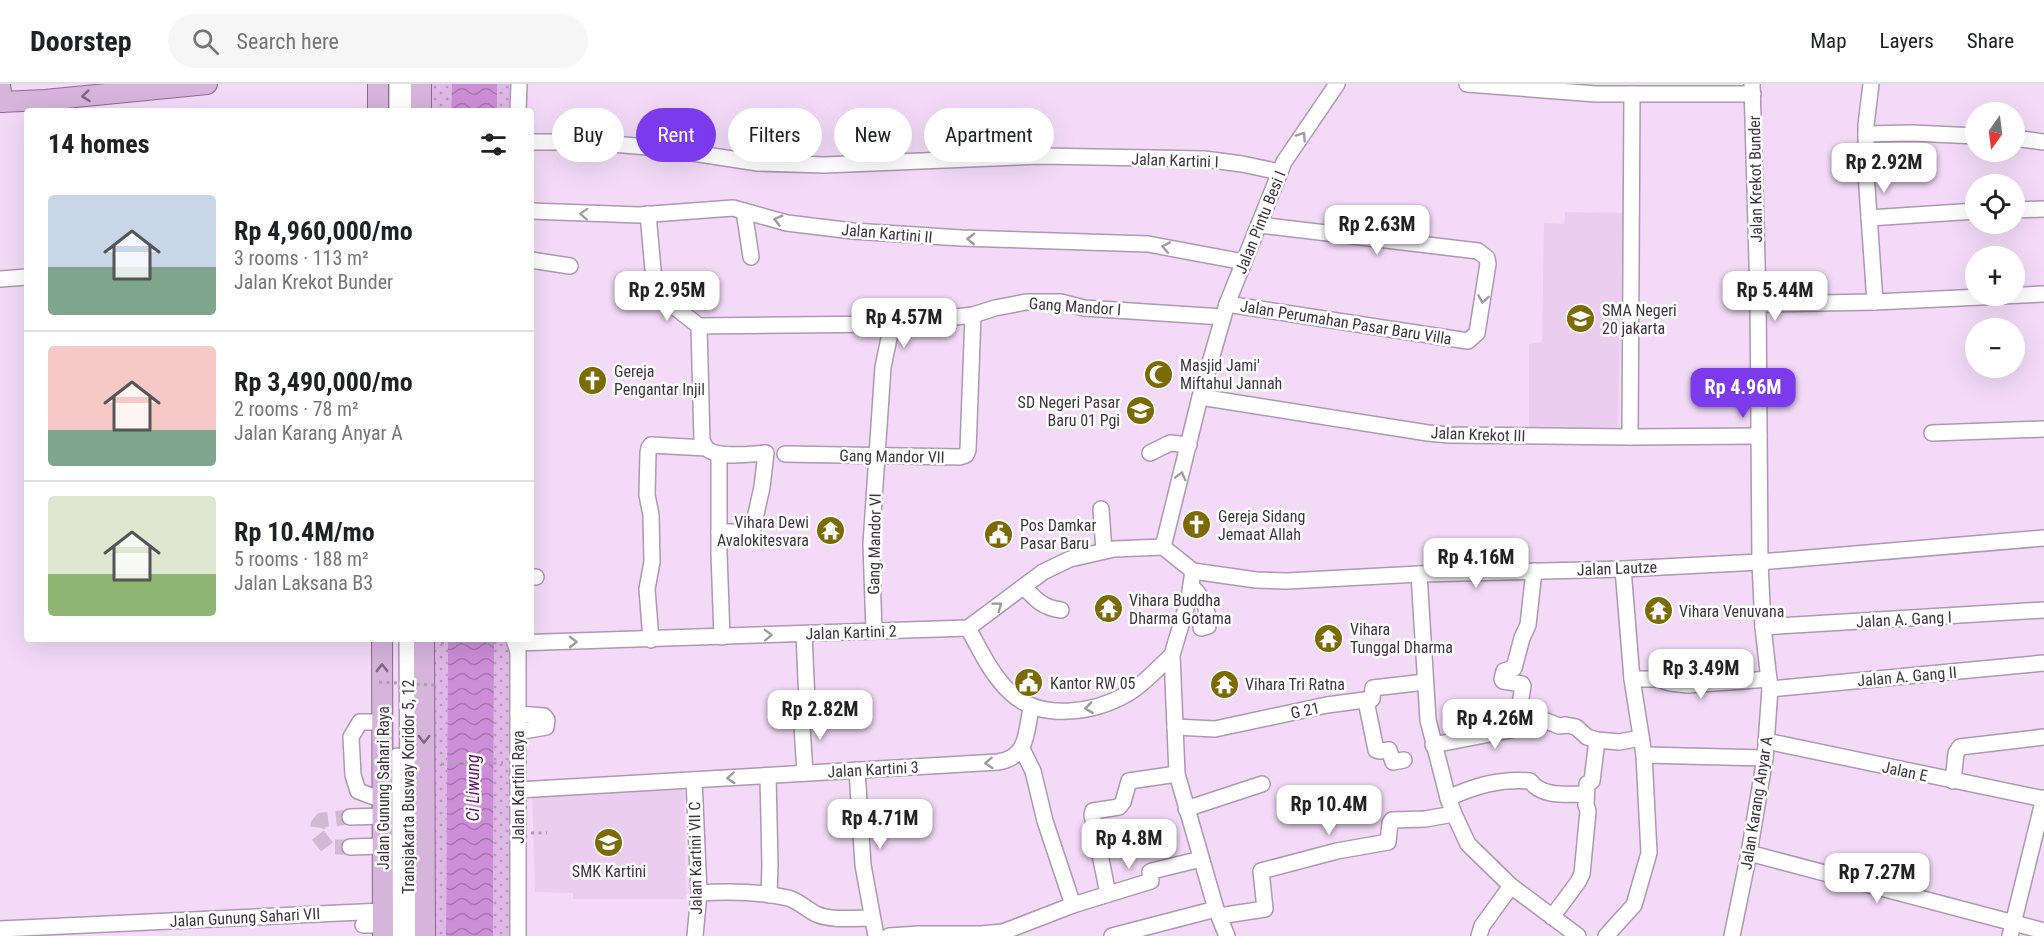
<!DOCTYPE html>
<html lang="en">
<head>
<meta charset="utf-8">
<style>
	body { margin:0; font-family:"Roboto Condensed",sans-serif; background:#f6f6f6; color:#202124; height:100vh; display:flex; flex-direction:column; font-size:22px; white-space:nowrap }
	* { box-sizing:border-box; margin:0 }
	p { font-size:20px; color:#757577 }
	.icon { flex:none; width:33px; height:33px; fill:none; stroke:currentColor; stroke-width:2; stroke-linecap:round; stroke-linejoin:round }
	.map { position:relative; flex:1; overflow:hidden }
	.sheet { position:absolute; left:24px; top:24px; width:510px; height:534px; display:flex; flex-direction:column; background:#fff; border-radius:6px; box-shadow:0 6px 24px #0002 }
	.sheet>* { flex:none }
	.hud { position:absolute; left:552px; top:24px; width:570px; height:54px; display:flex; gap:12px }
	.needle { width:39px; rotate:194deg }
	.buttons { position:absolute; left:1965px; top:18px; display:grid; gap:12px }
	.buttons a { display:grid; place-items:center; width:60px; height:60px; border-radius:50%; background:#fff; box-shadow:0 6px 24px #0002; font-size:30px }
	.price { position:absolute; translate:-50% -51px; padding:0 14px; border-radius:12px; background:#fff; color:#222; font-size:20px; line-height:39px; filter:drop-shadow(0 2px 3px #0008) }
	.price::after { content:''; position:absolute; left:50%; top:36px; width:18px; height:14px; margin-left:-9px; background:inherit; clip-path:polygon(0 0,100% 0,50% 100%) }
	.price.active { background:#7c3aed; color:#fff }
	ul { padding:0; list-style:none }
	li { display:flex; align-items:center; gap:18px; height:150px; padding:0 24px }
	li+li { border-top:2px solid #e0e0e0 }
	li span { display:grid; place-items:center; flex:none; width:168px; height:120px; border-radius:6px; color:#555 }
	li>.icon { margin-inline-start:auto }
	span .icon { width:72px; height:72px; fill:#fffc; stroke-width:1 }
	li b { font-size:26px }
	h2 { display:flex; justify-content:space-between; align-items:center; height:72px; padding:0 24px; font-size:26px }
	.chip { padding:0 21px; border-radius:27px; background:#fff; box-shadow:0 6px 24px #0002; font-size:21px; line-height:54px }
	.chip.active { background:#7c3aed; color:#fff }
	header { display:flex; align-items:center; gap:36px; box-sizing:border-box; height:84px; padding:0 30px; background:#fff; border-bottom:2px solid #e0e0e0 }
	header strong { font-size:28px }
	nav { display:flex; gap:33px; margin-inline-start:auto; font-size:21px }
	.search { width:420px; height:54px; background:#f6f6f6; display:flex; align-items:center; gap:15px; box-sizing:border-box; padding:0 21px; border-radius:33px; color:#757577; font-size:22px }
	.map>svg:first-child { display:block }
</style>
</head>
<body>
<header>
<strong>Doorstep</strong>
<div class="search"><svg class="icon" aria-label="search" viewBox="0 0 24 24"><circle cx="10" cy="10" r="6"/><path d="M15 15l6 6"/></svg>Search here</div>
<nav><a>Map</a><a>Layers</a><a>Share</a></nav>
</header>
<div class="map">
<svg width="2044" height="852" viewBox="0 0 2044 852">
	<defs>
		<pattern id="green-dots" width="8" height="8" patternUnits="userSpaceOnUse" patternTransform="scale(1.5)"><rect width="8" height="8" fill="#dfb9e5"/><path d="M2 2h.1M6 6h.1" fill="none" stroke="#b697bb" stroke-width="1.8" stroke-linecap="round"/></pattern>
		<pattern id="water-waves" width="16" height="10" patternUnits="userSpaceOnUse" patternTransform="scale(1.5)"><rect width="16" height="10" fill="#cc8ed6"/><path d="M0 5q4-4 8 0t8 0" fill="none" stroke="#a775af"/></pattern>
	</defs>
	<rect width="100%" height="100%" fill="#f3dbf7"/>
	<g fill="#ebceef">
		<polygon points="1565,128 1623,129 1618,343 1529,343 1529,260 1542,258 1544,139 1564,140"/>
		<polygon points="684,706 686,815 573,815 573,809 535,808 532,711"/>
	</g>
	<g fill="url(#green-dots)">
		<polygon points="422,0 452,0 451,27 422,27"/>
		<polygon points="497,0 519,0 518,27 497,27"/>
		<polygon points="424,555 448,555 446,852 425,852"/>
		<polygon points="494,555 514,555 518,852 493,852"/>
	</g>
	<g fill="url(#water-waves)">
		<polygon points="452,0 497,0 497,27 451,27"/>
		<polygon points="448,555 494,555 493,852 446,852"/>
	</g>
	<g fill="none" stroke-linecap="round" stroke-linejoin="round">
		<polyline stroke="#cfbad2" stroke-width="15" stroke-dasharray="15 8" stroke-linecap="butt" points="350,763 327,763 317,750 318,741 322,736 350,733"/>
		<defs>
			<g id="minor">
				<polyline points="1467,0 1596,10 1753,10"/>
				<polyline points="1871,0 1866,41 1866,89 1875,218"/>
				<polyline points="397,27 397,0"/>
				<polyline points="409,27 409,0"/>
				<polyline points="518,27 519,0"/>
				<polyline points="1866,50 1912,49 1976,52"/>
				<polyline points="2014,54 2044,58"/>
				<polyline points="531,58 588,58 660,64 758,79 824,81 1041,72 1204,75 1242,80 1280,88"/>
				<polyline points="2014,126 2044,125"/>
				<polyline points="531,127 639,131 733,124 787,139 853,147 961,154 1148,160 1244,178"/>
				<polyline points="744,127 751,173"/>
				<polyline points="648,130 655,208 699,242"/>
				<polyline points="1869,134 1976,127"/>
				<polyline points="531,176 570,182"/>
				<polyline points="0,195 27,193"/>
				<polyline points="1227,220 1468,257 1477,249 1488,180 1487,174 1478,167 1259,141"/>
				<polyline points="1758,220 1875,218 2044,210"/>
				<polyline points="699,242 892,240 973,231 995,224 1026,218 1061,218 1084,224 1223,233"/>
				<polyline points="699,242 702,357 706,364"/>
				<polyline points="1200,313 1428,349 1449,351 1630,353 1759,352"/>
				<polyline points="1932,349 2044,345"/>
				<polyline points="1630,353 1632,10"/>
				<polyline points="1150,369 1170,359 1189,361"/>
				<polyline points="719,370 719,469 722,553"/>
				<polyline points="785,370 960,373 966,371 968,366 973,231"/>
				<polyline points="1101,425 1104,467"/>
				<polyline points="1163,463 1193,487 1256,496 1287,497 1419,490 1623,485 1760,478 2044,454"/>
				<polyline points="1163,463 1200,313 1227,220 1284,78 1337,0"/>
				<polyline points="1193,487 1189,514 1172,571 1177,690 1216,825 1227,852"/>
				<polyline points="1534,487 1528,541 1522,554 1514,584 1504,587 1502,595 1503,597 1522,600 1523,602 1519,626 1559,642 1566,641 1576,643 1587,653 1597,656 1619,658 1641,654"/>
				<polyline points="1419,490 1428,636 1448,714 1454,730 1468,760 1511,802 1578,852"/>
				<polyline points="531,493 536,493"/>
				<path d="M1191 502C1204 514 1208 524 1208 542L1201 544"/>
				<path d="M1024 503C1035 515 1043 524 1061 526"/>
				<polyline points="1763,543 2044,526"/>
				<path d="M968 544C980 566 992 592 1011 609 1041 637 1094 629 1127 610 1142 602 1159 583 1172 571"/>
				<polyline points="874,547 871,460 883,283 892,240"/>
				<polyline points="804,550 807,618"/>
				<polyline points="407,555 409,852"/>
				<polyline points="514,555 518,568 518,852"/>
				<path d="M651 556 647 505 652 478 651 431 647 411 648 369 649 364 651 361 706 364C717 375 751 370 766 369L762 403 752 448H719"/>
				<polyline points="515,559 968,544 1043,488 1070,475 1114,465 1163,463"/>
				<polyline points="1632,595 1658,595 1670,599 1688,601 1769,595"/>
				<polyline points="1770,605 2044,579"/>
				<polyline points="1366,617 1376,666 1379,667 1389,666 1393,678 1404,676"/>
				<polyline points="801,626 805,689"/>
				<polyline points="518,630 544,632 547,636 546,643 518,648"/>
				<polyline points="382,638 360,638 351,653 353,691 358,707 377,714 383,713"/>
				<polyline points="1175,643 1215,645 1327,621 1372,615 1373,604 1425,598"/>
				<polyline points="1766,657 2044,715"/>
				<polyline points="1433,661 1511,646 1516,640 1519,626"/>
				<polyline points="1022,665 1033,687 1045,737 1073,821"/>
				<polyline points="1644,671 1765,674"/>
				<polyline points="397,672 398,852"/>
				<polyline points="857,686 863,781 876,852"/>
				<polyline points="768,692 770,781 769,811"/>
				<polyline points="694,696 699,809 695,852"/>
				<polyline points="1953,697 1956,669 1960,663 2044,653"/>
				<path d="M518 706 998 678C1028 673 1026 649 1031 624"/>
				<path d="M1448 714C1475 702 1501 694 1530 697 1543 714 1567 710 1586 710"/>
				<polyline points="1186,725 1262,700"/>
				<polyline points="350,733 383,732"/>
				<polyline points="350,763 383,762"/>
				<polyline points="1749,769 2044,847"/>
				<path d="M699 809C729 807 758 807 788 814 799 817 806 825 816 830 832 837 855 834 872 834"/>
				<polyline points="1108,810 1092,731 1093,727 1119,723 1123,718 1129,697 1177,690"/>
				<polyline points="1219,832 1265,825 1261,787 1337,767 1388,758 1390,739 1392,736 1425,735 1454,730"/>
				<polyline points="1552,833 1578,798 1582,790 1588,727 1586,721 1587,700 1592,697 1597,656"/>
				<polyline points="363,841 383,841"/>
				<polyline points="0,845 383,827"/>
				<polyline points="889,852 919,850 981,850 1003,848 1073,821 1151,797 1150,788 1152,787 1201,775"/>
				<polyline points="1112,852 1216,825"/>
				<polyline points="1479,852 1482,842 1511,802"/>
				<polyline points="1606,852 1634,821 1649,769 1644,671 1632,595 1623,485"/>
				<polyline points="1732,852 1749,769 1765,674 1770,605 1763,543 1760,478 1758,212 1752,0"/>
				<polyline points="2010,852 2044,714"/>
			</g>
			<g id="major">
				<polyline points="0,0 2,18"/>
				<polyline points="378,0 378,27"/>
				<polyline points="421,0 421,27"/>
				<polyline points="0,18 45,16 207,0"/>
				<polyline points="382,555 383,852"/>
				<polyline points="424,555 425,852"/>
			</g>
		</defs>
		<use href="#minor" stroke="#ad97b1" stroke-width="18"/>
		<use href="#major" stroke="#8f6795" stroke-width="22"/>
		<g stroke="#af9db2" stroke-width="3" stroke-dasharray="3 4.5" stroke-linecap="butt">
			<polyline points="441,559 500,559"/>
			<polyline points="441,680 503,679"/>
			<polyline points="531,749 547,749"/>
		</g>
		<use href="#minor" stroke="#fff" stroke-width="15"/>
		<use href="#major" stroke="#d6b4dc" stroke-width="20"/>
		<polyline stroke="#af9db2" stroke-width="3" stroke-dasharray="3 4.5" stroke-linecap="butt" points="379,598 436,601"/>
	</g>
	<defs><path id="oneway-chevron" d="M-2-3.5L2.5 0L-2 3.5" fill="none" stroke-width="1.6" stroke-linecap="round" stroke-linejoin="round" transform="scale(1.5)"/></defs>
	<g stroke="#7b677e">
		<use href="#oneway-chevron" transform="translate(86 12) rotate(174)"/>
		<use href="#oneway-chevron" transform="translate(382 584) rotate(-90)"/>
		<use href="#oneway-chevron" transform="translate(424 655) rotate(90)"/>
	</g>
	<g stroke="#9e9a9f">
		<use href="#oneway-chevron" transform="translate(1302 52) rotate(-56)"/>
		<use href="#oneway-chevron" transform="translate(584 130) rotate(-178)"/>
		<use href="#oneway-chevron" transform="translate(778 136) rotate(-165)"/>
		<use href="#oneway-chevron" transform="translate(971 155) rotate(-179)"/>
		<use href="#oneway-chevron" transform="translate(1166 163) rotate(-169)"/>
		<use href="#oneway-chevron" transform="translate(1483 215) rotate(99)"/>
		<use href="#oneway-chevron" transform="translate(1181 392) rotate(-76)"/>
		<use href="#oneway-chevron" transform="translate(998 522) rotate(-37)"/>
		<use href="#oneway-chevron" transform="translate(768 551) rotate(-2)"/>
		<use href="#oneway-chevron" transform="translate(573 558) rotate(-1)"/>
		<use href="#oneway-chevron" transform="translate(1089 624) rotate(173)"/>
		<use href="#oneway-chevron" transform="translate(989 679) rotate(176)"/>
		<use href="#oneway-chevron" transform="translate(731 694) rotate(177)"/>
	</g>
	<defs>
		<symbol id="school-disc" viewBox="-11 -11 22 22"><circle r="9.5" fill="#7c6b04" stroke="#fff"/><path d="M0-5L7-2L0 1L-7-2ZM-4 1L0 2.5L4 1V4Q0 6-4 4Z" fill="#fff"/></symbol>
		<symbol id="mosque-disc" viewBox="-11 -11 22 22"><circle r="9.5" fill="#7c6b04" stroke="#fff"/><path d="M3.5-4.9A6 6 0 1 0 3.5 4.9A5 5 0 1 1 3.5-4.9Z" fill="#fff"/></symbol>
		<symbol id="church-disc" viewBox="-11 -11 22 22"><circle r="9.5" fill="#7c6b04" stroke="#fff"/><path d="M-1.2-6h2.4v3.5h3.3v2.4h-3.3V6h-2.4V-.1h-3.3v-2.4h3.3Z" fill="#fff"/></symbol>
		<symbol id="temple-disc" viewBox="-11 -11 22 22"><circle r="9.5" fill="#7c6b04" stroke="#fff"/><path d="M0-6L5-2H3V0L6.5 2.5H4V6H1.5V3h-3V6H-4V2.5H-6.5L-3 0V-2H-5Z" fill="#fff"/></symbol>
		<symbol id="civic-disc" viewBox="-11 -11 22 22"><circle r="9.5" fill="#7c6b04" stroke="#fff"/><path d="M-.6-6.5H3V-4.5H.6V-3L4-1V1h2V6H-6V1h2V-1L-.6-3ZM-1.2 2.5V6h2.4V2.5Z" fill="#fff"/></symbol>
	</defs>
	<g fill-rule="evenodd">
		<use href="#school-disc" x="1564" y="218" width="33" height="33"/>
		<use href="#mosque-disc" x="1142" y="274" width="33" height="33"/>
		<use href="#church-disc" x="576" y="280" width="33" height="33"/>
		<use href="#school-disc" x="1124" y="310" width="33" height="33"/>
		<use href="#church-disc" x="1180" y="424" width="33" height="33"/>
		<use href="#temple-disc" x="814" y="430" width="33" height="33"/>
		<use href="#civic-disc" x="982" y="434" width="33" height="33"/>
		<use href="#temple-disc" x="1092" y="508" width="33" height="33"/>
		<use href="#temple-disc" x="1642" y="510" width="33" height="33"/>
		<use href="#temple-disc" x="1312" y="538" width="33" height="33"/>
		<use href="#civic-disc" x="1012" y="582" width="33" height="33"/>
		<use href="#temple-disc" x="1208" y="584" width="33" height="33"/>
		<use href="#school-disc" x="592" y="742" width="33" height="33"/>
	</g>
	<g text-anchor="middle" stroke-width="5" stroke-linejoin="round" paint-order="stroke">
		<g font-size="16" fill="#3e343f" stroke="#fff">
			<text transform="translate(1175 76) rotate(2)" y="6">Jalan Kartini I</text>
			<text transform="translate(1755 95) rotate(-91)" y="6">Jalan Krekot Bunder</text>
			<text transform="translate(1260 138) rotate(-68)" y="6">Jalan Pintu Besi I</text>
			<text transform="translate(887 149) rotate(5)" y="6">Jalan Kartini II</text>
			<text transform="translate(1075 222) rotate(4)" y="6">Gang Mandor I</text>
			<text transform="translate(1346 238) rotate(9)" y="6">Jalan Perumahan Pasar Baru Villa</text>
			<text transform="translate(1478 350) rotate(2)" y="6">Jalan Krekot III</text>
			<text transform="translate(892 372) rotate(1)" y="6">Gang Mandor VII</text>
			<text transform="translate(874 460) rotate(-89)" y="6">Gang Mandor VI</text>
			<text transform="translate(1617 484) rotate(-2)" y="6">Jalan Lautze</text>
			<text transform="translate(1904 535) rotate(-3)" y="6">Jalan A. Gang I</text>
			<text transform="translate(851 548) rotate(-2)" y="6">Jalan Kartini 2</text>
			<text transform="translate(1907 592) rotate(-5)" y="6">Jalan A. Gang II</text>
			<text transform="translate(1305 626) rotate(-12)" y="6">G 21</text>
			<text transform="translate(873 685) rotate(-3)" y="6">Jalan Kartini 3</text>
			<text transform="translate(1905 687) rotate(12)" y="6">Jalan E</text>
			<text transform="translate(408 703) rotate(-90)" y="6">Transjakarta Busway Koridor 5, 12</text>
			<text transform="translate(518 703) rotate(-90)" y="6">Jalan Kartini Raya</text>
			<text transform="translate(383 704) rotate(-90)" y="6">Jalan Gunung Sahari Raya</text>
			<text transform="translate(1756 719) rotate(-81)" y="6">Jalan Karang Anyar A</text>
			<text transform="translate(695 774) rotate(-91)" y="6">Jalan Kartini VII C</text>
			<text transform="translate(245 833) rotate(-3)" y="6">Jalan Gunung Sahari VII</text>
		</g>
		<g font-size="16" fill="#3e343f" stroke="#fff" text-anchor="start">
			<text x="1602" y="232">SMA Negeri<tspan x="1602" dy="18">20 jakarta</tspan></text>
			<text x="1180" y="287">Masjid Jami'<tspan x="1180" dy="18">Miftahul Jannah</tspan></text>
			<text x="614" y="293">Gereja<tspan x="614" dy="18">Pengantar Injil</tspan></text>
			<text x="1120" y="324" text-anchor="end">SD Negeri Pasar<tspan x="1120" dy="18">Baru 01 Pgi</tspan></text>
			<text x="1218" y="438">Gereja Sidang<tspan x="1218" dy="18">Jemaat Allah</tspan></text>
			<text x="809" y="444" text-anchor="end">Vihara Dewi<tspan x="809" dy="18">Avalokitesvara</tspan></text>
			<text x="1020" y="447">Pos Damkar<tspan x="1020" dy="18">Pasar Baru</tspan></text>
			<text x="1129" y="522">Vihara Buddha<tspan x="1129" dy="18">Dharma Gotama</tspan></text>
			<text x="1679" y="533">Vihara Venuvana</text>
			<text x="1350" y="551">Vihara<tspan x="1350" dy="18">Tunggal Dharma</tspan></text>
			<text x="1050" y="605">Kantor RW 05</text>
			<text x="1245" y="606">Vihara Tri Ratna</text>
			<text x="609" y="793" text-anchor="middle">SMK Kartini</text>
		</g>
		<g font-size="18" font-style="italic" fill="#60156c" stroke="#fff">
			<text transform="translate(473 704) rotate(-90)" y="6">Ci Liwung</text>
		</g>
	</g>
</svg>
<div class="buttons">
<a><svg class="needle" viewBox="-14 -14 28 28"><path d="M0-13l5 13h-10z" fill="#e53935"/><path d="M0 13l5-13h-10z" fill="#757577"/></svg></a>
<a><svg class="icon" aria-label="locate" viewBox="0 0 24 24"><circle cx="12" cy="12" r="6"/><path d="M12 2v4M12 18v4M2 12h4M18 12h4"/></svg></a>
<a>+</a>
<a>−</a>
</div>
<b class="price" style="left:1884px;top:110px">Rp 2.92M</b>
<b class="price" style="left:1377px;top:172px">Rp 2.63M</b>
<b class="price" style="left:667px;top:238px">Rp 2.95M</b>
<b class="price" style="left:1775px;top:238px">Rp 5.44M</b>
<b class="price" style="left:904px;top:265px">Rp 4.57M</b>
<b class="price active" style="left:1743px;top:335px">Rp 4.96M</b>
<b class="price" style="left:1476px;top:505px">Rp 4.16M</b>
<b class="price" style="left:1701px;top:616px">Rp 3.49M</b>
<b class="price" style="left:820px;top:657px">Rp 2.82M</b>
<b class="price" style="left:1495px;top:666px">Rp 4.26M</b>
<b class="price" style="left:1329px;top:752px">Rp 10.4M</b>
<b class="price" style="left:880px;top:766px">Rp 4.71M</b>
<b class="price" style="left:1129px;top:786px">Rp 4.8M</b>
<b class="price" style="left:1877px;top:820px">Rp 7.27M</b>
<div class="hud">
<a class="chip">Buy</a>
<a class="chip active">Rent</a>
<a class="chip">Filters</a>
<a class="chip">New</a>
<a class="chip">Apartment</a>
</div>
<section class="sheet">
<h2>14 homes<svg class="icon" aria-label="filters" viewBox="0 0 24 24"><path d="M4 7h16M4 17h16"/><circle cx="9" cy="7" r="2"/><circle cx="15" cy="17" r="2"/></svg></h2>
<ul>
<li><span style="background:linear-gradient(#c9d6e8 60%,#7fa58c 0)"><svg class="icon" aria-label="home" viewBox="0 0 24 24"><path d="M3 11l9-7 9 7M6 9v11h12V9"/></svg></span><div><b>Rp 4,960,000/mo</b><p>3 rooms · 113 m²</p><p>Jalan Krekot Bunder</p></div></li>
<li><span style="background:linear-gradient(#f6c9c9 70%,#7fa58c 0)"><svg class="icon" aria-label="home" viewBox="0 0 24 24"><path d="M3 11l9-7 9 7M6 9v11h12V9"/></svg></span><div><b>Rp 3,490,000/mo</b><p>2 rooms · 78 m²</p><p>Jalan Karang Anyar A</p></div></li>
<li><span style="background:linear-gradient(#dfe7d0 65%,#8fb573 0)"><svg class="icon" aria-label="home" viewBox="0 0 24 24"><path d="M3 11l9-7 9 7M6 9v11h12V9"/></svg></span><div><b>Rp 10.4M/mo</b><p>5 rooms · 188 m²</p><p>Jalan Laksana B3</p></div></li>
</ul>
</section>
</div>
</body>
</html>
